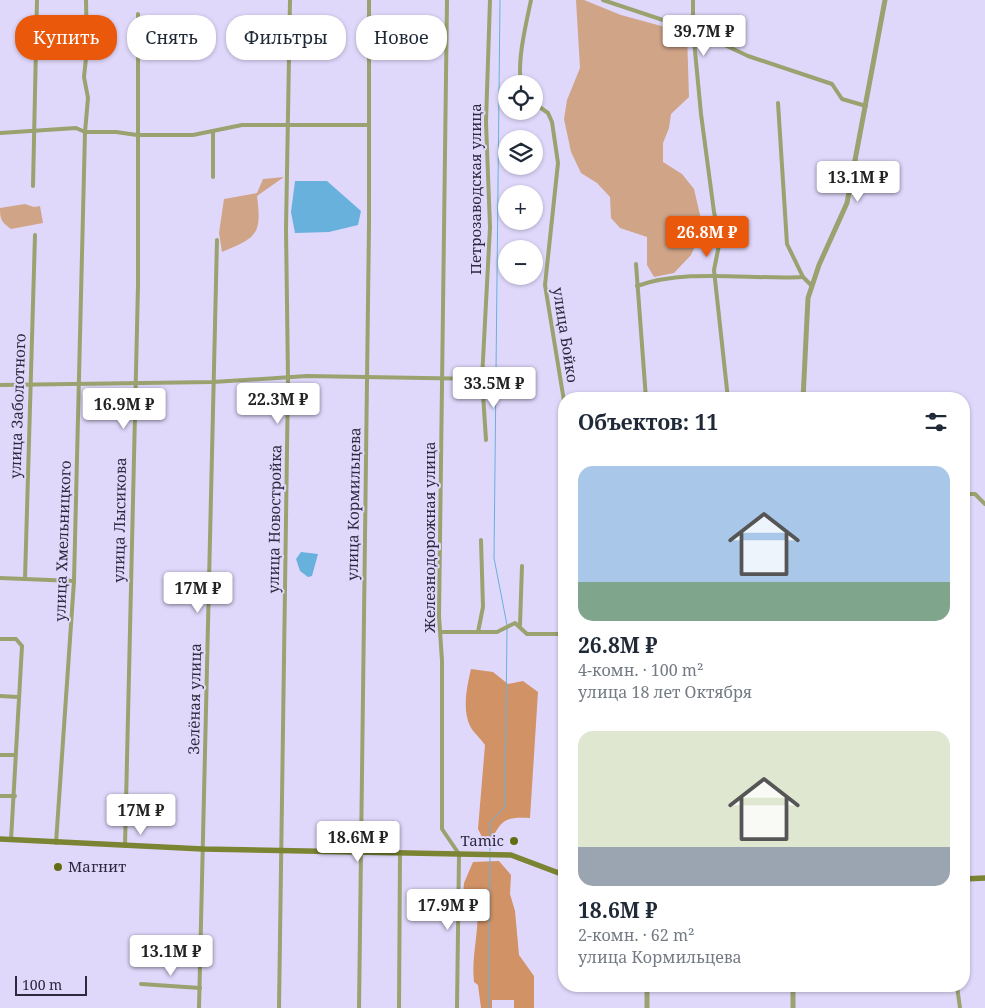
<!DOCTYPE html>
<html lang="ru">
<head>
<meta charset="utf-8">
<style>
	body { margin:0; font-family:"Noto Serif",serif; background:#f6f6f7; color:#1f2937; height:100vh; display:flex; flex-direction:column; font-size:19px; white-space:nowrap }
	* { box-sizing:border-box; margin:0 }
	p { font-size:16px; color:#747a83 }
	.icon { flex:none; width:28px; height:28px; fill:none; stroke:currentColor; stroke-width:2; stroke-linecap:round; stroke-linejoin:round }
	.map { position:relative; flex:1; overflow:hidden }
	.side { position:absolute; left:558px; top:392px; width:412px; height:600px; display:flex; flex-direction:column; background:#fff; border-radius:20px; box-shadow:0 1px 4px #0004 }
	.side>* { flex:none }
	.hud { position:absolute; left:15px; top:15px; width:468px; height:45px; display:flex; gap:10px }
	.fabs { position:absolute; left:498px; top:75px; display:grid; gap:10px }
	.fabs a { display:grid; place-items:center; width:45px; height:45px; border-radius:50%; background:#fff; box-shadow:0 1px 4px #0004; font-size:25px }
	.scale { position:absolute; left:15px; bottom:12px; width:72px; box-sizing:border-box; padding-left:5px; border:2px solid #2f293f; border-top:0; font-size:14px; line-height:18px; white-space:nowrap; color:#2f293f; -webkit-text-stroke:4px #e0d8fb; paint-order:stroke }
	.price { position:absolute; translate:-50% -42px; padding:0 11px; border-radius:5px; background:#fff; color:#222; font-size:16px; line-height:32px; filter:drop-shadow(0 1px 2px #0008) }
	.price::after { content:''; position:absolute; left:50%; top:30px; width:15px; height:11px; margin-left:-8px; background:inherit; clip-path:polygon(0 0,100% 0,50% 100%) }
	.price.active { background:#ea580c; color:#fff }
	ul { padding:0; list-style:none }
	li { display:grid; align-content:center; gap:10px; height:265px; padding:0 20px }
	li span { display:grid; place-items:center; height:155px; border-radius:15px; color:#555 }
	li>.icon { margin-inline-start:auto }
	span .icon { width:90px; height:90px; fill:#fffc; stroke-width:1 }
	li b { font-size:21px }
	h2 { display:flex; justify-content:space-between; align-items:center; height:60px; padding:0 20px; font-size:21px }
	.pill { padding:0 18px; border-radius:20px; background:#fff; box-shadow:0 1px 4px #0004; font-size:18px; line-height:45px }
	.pill.active { background:#ea580c; color:#fff }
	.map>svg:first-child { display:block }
</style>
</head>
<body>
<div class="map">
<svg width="985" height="1008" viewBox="0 0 985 1008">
	<rect width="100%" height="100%" fill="#e0d8fb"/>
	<g fill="#d0a487">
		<polygon points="576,0 584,0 621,15 687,33 689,97 671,114 669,128 663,143 663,162 682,174 694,189 703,228 691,255 674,273 654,277 647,265 647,237 620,228 611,218 610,197 597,183 581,173 571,152 564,119 567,100 580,68"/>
		<path d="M284 177 257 196C262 234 257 238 222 252L219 233 224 199 257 193 263 179Z"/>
		<path d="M25 204 34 207 40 206 43 223 11 229C1 222 0 219 0 208Z"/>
	</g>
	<g fill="#d19265">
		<path d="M471 669 493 672 508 684 523 681 538 692 530 818C500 816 501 823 487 847L478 829 485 745C481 739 473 732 470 726 462 709 467 686 471 669Z"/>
		<path d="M499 861 511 875 510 894 515 911 519 955 534 976V1008H514V1000H492V1008H481L478 985 474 982C471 955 480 930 477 903L463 896 464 883 473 862Z"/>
	</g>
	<g fill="#67b1dc">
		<polygon points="295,181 327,181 361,211 358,225 329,232 295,233 291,212"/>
		<polygon points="301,552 318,554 312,576 308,577 300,571 296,559"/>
	</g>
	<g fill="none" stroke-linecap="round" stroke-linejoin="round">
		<g stroke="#67b1dc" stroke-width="1">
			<polyline points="500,0 494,558 507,625"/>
			<polyline points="490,851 490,822 505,807 507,629"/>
			<polyline points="489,1008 490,858"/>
		</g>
		<g stroke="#9aa26f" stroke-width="4">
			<polyline points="447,0 439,616 442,661 442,829 459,854 457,1008"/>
			<polyline points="603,0 693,30 748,56 832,84 842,99 866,106"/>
			<polyline points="693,0 693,30 701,114 714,212 720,240 714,270 728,399"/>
			<path d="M521 84C517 60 526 24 531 0"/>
			<polyline points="534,103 548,113 552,122 558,163 545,285 564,401"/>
			<polyline points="778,103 787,244 803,277 811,285"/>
			<polyline points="0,133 76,128 85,132 116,132 137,135 193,135 242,125 367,125"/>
			<polyline points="213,177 213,132"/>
			<polyline points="33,186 37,0"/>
			<polyline points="636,264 646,399"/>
			<path d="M637 286C687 268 750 280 803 277"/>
			<polyline points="0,385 213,382 307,376 482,379"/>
			<polyline points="486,440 482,379 490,227 486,122 490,0"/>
			<polyline points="964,494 975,494 985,504"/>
			<polyline points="0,578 74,581"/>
			<polyline points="25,579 35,235"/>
			<polyline points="520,625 522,566"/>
			<polyline points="441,632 497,632 515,623 527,634 564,634"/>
			<polyline points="478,632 483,607 481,540"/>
			<polyline points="0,639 16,639 22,646 11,840"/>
			<polyline points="0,696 18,697"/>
			<polyline points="0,755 15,755"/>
			<polyline points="0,796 15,796"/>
			<polyline points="56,843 74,581 85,132 88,98 84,77 87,49 86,0"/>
			<polyline points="125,846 138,285 138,14"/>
			<polyline points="141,984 200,988"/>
			<polyline points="957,986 960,1008"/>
			<polyline points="199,1008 217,240"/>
			<polyline points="279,1008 288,379 286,229 290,0"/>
			<polyline points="359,1008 369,224 369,0"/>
			<polyline points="399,1008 400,853"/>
		</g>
		<g stroke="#9aa26f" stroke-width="5">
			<polyline points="803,399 808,298 819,265 847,203 885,0"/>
			<polyline points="647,1008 647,986"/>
			<polyline points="793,1008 793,986"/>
		</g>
		<g stroke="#7a8432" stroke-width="5.5">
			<polyline points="0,839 203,849 511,855 564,875"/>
			<polyline points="964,879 985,878"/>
		</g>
	</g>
	<g fill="#626c12" stroke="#e0d8fb" stroke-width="2">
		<circle cx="514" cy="841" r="5"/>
		<circle cx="58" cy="867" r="5"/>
	</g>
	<g text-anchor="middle" stroke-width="4" stroke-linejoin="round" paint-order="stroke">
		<g font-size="15" fill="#2f293f" stroke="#e0d8fb">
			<text transform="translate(476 189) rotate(-90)" y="5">Петрозаводская улица</text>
			<text transform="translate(565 335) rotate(81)" y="5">улица Бойко</text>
			<text transform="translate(18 406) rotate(-88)" y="5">улица Заболотного</text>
			<text transform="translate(354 504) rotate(-89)" y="5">улица Кормильцева</text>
			<text transform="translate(275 519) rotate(-89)" y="5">улица Новостройка</text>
			<text transform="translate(120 520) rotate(-89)" y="5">улица Лысикова</text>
			<text transform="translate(430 537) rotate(-90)" y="5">Железнодорожная улица</text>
			<text transform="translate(63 541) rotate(-88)" y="5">улица Хмельницкого</text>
			<text transform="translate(195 699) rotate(-89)" y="5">Зелёная улица</text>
		</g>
		<g font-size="15" fill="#2f293f" stroke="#e0d8fb" text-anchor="end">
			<text x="504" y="846">Tamic</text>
			<text x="68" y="872" text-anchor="start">Магнит</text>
		</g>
	</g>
</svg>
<div class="fabs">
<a><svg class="icon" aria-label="locate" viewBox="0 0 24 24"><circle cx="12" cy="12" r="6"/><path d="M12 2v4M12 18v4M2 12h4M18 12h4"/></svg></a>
<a><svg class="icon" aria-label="layers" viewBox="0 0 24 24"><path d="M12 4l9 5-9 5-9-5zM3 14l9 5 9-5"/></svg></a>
<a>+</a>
<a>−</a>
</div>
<div class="scale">100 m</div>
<b class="price" style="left:704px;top:57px">39.7M ₽</b>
<b class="price" style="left:858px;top:203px">13.1M ₽</b>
<b class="price active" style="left:707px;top:258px">26.8M ₽</b>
<b class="price" style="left:494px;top:409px">33.5M ₽</b>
<b class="price" style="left:278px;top:425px">22.3M ₽</b>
<b class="price" style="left:124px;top:430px">16.9M ₽</b>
<b class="price" style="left:198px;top:614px">17M ₽</b>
<b class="price" style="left:141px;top:836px">17M ₽</b>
<b class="price" style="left:358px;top:863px">18.6M ₽</b>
<b class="price" style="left:448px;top:931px">17.9M ₽</b>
<b class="price" style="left:171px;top:977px">13.1M ₽</b>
<div class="hud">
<a class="pill active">Купить</a>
<a class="pill">Снять</a>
<a class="pill">Фильтры</a>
<a class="pill">Новое</a>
</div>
<section class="side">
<h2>Объектов: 11<svg class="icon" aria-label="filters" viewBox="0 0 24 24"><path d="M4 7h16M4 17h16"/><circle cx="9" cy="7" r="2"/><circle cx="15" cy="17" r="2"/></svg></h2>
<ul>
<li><span style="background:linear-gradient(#a9c7e8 75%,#7fa58c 0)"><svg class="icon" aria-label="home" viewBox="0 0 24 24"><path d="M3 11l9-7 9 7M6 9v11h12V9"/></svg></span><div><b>26.8M ₽</b><p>4-комн. · 100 m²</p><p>улица 18 лет Октября</p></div></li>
<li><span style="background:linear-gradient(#dfe7d0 75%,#9aa5b1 0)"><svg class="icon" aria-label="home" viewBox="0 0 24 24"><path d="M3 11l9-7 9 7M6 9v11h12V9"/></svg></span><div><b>18.6M ₽</b><p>2-комн. · 62 m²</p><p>улица Кормильцева</p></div></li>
</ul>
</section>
</div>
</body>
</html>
